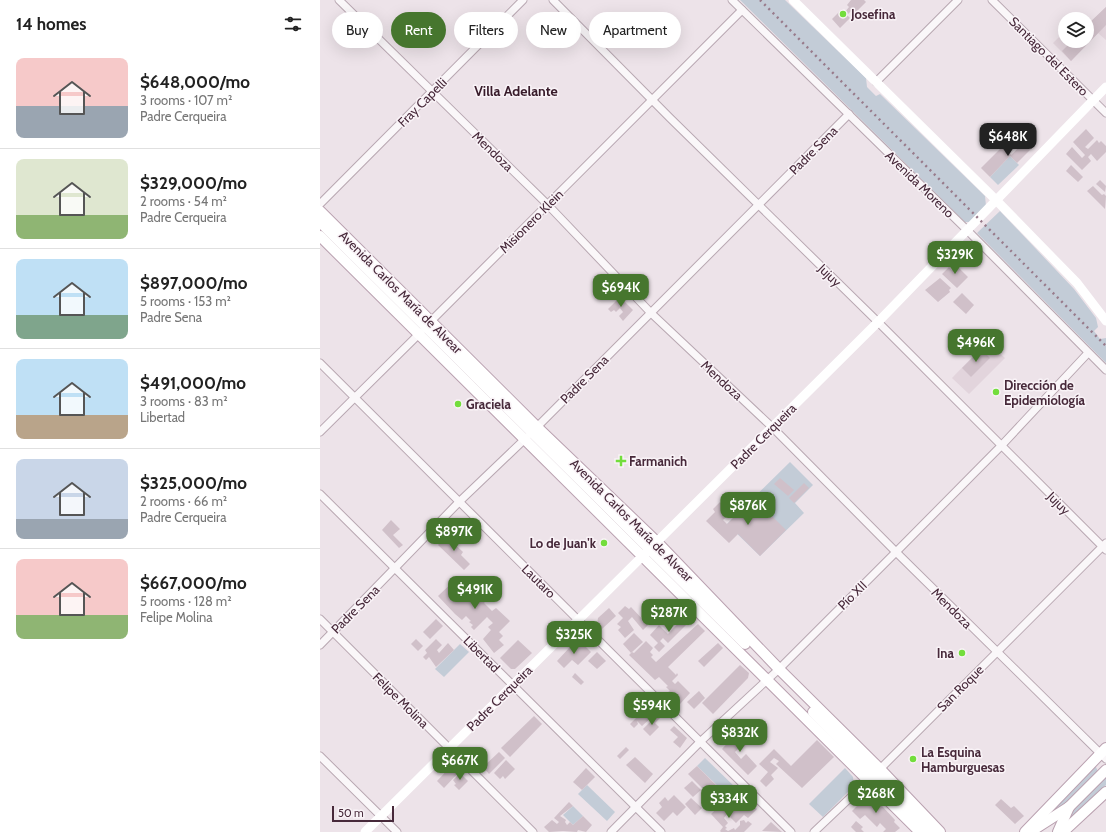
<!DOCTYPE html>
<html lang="en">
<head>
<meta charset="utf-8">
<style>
	body { margin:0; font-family:Cabin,sans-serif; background:#f2f2f2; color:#222; height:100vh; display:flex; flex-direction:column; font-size:15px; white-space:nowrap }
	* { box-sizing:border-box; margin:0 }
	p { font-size:13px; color:#767676 }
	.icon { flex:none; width:22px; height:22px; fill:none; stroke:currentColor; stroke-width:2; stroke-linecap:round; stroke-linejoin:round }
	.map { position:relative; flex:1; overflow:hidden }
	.sheet { display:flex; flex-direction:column; background:#fff; width:320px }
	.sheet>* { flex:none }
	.hud { position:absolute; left:12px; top:12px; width:380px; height:36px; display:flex; gap:8px }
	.controls { position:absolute; left:738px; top:12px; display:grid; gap:8px }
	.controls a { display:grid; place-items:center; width:36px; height:36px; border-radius:50%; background:#fff; box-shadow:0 4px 16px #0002; font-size:20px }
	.scale { position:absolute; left:12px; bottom:10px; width:62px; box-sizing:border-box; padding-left:4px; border:2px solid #47293a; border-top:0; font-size:11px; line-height:14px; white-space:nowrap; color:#47293a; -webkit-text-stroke:3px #f9f3f7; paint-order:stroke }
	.price { position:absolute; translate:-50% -34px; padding:0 9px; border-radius:8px; background:#46762e; color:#fff; font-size:13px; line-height:26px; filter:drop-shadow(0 1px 2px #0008) }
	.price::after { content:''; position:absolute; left:50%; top:24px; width:12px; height:9px; margin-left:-6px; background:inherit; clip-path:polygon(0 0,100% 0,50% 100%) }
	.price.current { background:#222; color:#fff }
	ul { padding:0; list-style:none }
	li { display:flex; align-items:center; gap:12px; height:100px; padding:0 16px }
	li+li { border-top:1px solid #e0e0e0 }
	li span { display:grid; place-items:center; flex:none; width:112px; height:80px; border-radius:8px; color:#555 }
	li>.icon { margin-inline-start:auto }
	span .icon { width:48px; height:48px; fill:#fffc; stroke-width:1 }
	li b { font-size:17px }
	h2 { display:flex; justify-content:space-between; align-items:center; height:48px; padding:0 16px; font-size:17px }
	.chip { padding:0 14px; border-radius:18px; background:#fff; box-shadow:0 4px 16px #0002; font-size:14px; line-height:36px }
	.chip.current { background:#46762e; color:#fff }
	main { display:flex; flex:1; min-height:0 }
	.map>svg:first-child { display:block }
</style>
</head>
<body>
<main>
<section class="sheet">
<h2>14 homes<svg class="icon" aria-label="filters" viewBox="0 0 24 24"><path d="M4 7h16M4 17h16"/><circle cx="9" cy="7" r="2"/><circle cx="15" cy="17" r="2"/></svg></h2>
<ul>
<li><span style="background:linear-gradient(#f6c9c9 60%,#9aa5b1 0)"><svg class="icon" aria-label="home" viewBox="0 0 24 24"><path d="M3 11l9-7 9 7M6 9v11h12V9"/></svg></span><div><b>$648,000/mo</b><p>3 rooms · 107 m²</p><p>Padre Cerqueira</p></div></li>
<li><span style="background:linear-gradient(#dfe7d0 70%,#8fb573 0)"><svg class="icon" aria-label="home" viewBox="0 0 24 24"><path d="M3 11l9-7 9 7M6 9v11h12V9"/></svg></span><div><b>$329,000/mo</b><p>2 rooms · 54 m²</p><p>Padre Cerqueira</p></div></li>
<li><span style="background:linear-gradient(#bfe0f5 70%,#7fa58c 0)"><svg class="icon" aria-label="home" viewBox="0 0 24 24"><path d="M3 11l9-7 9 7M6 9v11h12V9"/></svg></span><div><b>$897,000/mo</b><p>5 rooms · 153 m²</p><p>Padre Sena</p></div></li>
<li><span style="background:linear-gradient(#bfe0f5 70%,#b9a48a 0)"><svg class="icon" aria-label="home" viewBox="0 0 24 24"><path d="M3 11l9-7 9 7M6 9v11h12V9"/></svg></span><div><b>$491,000/mo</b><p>3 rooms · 83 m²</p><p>Libertad</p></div></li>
<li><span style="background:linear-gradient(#c9d6e8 75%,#9aa5b1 0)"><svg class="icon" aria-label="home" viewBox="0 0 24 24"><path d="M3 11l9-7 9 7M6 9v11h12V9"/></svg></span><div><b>$325,000/mo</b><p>2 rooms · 66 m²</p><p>Padre Cerqueira</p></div></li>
<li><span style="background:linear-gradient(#f6c9c9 70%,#8fb573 0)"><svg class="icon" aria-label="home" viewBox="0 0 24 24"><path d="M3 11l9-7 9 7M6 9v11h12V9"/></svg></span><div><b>$667,000/mo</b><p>5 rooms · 128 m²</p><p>Felipe Molina</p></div></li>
</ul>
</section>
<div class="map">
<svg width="786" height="832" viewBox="0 0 786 832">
	<rect width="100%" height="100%" fill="#ede3e9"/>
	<g fill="#e2d4dc">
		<polygon points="786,7 786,40 778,33 751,61 733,43 745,31 745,41 767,41 767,22 769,24"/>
		<polygon points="667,342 685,358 649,394 632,378"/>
	</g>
	<g fill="#c3ccd7">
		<polygon points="420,0 465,0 546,78 547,87 556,96 560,94 665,196 666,206 651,222 645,222"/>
		<polygon points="690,156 699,165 678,185 670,177"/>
		<polygon points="680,211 754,289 776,318 778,327 774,331 780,339 786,338 786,363 657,233"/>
		<polygon points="470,462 493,485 475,503 484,513 440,556 407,524"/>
		<polygon points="140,644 149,652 124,677 115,669"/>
		<polygon points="385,758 416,788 408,796 377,766"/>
		<polygon points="773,767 776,767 778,772 746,804 715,825"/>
		<polygon points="525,768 533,777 534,786 503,817 489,804"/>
		<polygon points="784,778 786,778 786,785 749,824 746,820 749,813"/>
		<polygon points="267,785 295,812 287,821 258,794"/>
		<polygon points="253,806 263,816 253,825 243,815"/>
	</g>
	<g fill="#d0c0c9">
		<polygon points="531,0 544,0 546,2 535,13 532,10 527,15 530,18 520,28 512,19 522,9 525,12 529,7 527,5"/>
		<polygon points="786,7 786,25 751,61 742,51 752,41 767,41 767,25"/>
		<polygon points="766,129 774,138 765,147 768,149 777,140 779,143 781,141 786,146 786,152 777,161 771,154 768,157 771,161 762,170 746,154 752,147 762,158 765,155 753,142"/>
		<polygon points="711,136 717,143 697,163 690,156 670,177 661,168 683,146 691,155"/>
		<polygon points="751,165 763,177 758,182 746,171"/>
		<polygon points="780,180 786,186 785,192 776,184"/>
		<polygon points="773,186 782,195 784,194 786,196 785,209 767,191"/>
		<polygon points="642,255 646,255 654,263 650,267 640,257"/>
		<polygon points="633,262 648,277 637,288 622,274 629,267 632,270 633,268 630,265 630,263"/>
		<polygon points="620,278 631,288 629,290 630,292 618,302 605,290"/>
		<polygon points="642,293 654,305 646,314 633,302"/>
		<polygon points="300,297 313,310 303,321 299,316 303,312 300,308 296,312 294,310 291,312 288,309"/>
		<polygon points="661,349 670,358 651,377 642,368"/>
		<polygon points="460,478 474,490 468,496 454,484"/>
		<polygon points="484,483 489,488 474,503 469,498"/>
		<polygon points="434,498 466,530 440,556 418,534 409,543 386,521 395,512 393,509 400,502 410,513 403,520 407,524"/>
		<polygon points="71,520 80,529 73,535 83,545 79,548 62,530"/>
		<polygon points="126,536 143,552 141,555 150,564 144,570 118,545"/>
		<polygon points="153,579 170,596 164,603 172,611 176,608 190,621 179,632 183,636 179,640 184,645 174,653 163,639 171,630 168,627 173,623 167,617 154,630 151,627 153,625 149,622 151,621 146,616 142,620 135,614 118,596 135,580 140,585 138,587 141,590"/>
		<polygon points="305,606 309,609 311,607 328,625 323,630 312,617 308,621 314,630 305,638 298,630 301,627 297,624 303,618 298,613"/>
		<polygon points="289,608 296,616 282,629 277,624 278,618"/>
		<polygon points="368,613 373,618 348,643 343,638 340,641 345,646 339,652 334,647 338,643 330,635 339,625 348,634"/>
		<polygon points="116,619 123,626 110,639 103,632"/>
		<polygon points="378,624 385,631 348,667 356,675 357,673 358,675 352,681 355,684 358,681 370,693 360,704 348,692 350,691 346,687 348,686 339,677 335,680 309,655 312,652 314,653 326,641 333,648 330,652 333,655 331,657 336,662"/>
		<polygon points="314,633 323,642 311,653 303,644"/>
		<polygon points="96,639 103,646 98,651 91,644"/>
		<polygon points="116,639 122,645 117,650 119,653 128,643 134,650 116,667 109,657 106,660 103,657 107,653 105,650"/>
		<polygon points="198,640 212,653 195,669 191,669 180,658"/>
		<polygon points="260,641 271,652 258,665 252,660 244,668 237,661 250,647 252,649"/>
		<polygon points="398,643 403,648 384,667 378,661"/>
		<polygon points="277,652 286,661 277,669 268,661"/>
		<polygon points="420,665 429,673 428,678 393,714 382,703"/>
		<polygon points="255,673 264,682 261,685 252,677"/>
		<polygon points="379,691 385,698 374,709 367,702"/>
		<polygon points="320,699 327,705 318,712 320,714 327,708 334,715 322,726 317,721 318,724 314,728 310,724 317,717 313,713 315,711 312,708"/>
		<polygon points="339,713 342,716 335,723 339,727 330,736 323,729"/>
		<polygon points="214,716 222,724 190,757 181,748"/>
		<polygon points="354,726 367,738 360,748 353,742 358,737 350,730"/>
		<polygon points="419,731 429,741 421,750 419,748 415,752 421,759 426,754 437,766 428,775 402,749"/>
		<polygon points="497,740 514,757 482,788 456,764 459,761 454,758 450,762 458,768 451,775 454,779 446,787 440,781 448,772 439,764 454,749 471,766"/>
		<polygon points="306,747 309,750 300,759 297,756"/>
		<polygon points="179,752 185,758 169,774 163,767"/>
		<polygon points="315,757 333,774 325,783 306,765"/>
		<polygon points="186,760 195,769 185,779 183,776 180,779 174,773"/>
		<polygon points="131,766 136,766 140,771 124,788 117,781"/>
		<polygon points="377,766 402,791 394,800 368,774"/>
		<polygon points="266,768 275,777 262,790 253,782"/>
		<polygon points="140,773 148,781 139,790 134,785 136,784 133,780"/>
		<polygon points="372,781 381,790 373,797 364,788"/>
		<polygon points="550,793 575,820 574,822 580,828 575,832 563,832 566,829 560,823 557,827 545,815 540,819 532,811"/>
		<polygon points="354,795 366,807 357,816 353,812 344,821 336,813 342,807 339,803 345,797 348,801"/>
		<polygon points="371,798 382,808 375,815 365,804"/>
		<polygon points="424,798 437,809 428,818 424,815 416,823 409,816 421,803 420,802"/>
		<polygon points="681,799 691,808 694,806 704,816 695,824 675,805"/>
		<polygon points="249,802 253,806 240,816 246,820 245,822 247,825 250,822 253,825 263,816 272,825 266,832 258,830 257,832 243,831 229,832 224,827 232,820 237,824 239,822 234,818"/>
		<polygon points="404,802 409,808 414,803 416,806 408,814 405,812 407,814 404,818 408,823 405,826 407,828 405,829 408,831 414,828 415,830 420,825 420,821 424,820 426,823 428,821 432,824 424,832 401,832 400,831 403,827 391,814"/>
		<polygon points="536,821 543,827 541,829 544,832 536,832 531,827"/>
		<polygon points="451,822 462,832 442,831"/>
	</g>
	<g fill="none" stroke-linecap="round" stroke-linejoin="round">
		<defs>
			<g id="street">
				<polyline points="19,0 228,205 331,313 452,427 576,552 786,759"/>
				<polyline points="233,0 350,118 558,322 786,550"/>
				<polyline points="412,0 647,230 786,370"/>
				<polyline points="672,0 786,113"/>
				<polyline points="556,82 638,0"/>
				<polyline points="0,204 203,0"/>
				<polyline points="108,324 422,10"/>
				<polyline points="0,363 471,832"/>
				<polyline points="215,429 529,114"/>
				<polyline points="0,432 101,332"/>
				<polyline points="0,494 341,832"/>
				<polyline points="0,619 213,832"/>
				<polyline points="0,645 139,502 207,437"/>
				<polyline points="0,756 77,832"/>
				<polyline points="291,832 380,742 459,669 576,552 681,446 768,353"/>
				<polyline points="494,832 554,775 786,543"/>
			</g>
			<g id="primary">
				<polyline points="0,211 217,427 337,542 459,669 560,769 620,832"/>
				<polyline points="0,222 425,644"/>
				<polyline points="0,236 600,832"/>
				<polyline points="493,712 610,832"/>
				<polyline points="705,832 786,748"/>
				<polyline points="710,832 749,807 786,770"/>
				<polyline points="738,832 749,807"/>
				<polyline points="743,832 786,792"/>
			</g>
		</defs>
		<use href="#street" stroke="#b8a7b1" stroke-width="9"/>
		<use href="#primary" stroke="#baa1b0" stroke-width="12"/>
		<use href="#street" stroke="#faf7f9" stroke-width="7"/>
		<g stroke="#fff" stroke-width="9">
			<polyline points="473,0 676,200 757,283 786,321"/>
			<polyline points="45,832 558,322 786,87"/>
		</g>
		<use href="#primary" stroke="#fff" stroke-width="10"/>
		<polyline stroke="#987b8b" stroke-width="2.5" stroke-dasharray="2 4" stroke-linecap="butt" points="440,0 786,346"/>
	</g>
	<g fill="#73dd3c" stroke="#f9f3f7" stroke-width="1.5">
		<circle cx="523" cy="14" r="4"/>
		<circle cx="676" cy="392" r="4"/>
		<circle cx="138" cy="404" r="4"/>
		<path d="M299 455h4v4h4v4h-4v4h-4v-4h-4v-4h4z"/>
		<circle cx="284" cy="543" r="4"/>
		<circle cx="642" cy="653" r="4"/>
		<circle cx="593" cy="759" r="4"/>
	</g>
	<g text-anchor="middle" stroke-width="3" stroke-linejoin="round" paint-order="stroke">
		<g font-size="13" font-weight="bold" fill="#47293a" stroke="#f9f3f7" text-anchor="start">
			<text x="531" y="19">Josefina</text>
			<text x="684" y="390">Dirección de<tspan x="684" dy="15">Epidemiología</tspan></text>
			<text x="146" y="409">Graciela</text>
			<text x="309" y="466">Farmanich</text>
			<text x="276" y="548" text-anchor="end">Lo de Juan'k</text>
			<text x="634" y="658" text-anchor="end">Ina</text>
			<text x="601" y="757">La Esquina<tspan x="601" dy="15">Hamburguesas</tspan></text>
		</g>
		<g font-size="13" fill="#47293a" stroke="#f9f3f7">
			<text transform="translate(729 56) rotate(45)" y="5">Santiago del Estero</text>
			<text transform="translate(102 102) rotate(-45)" y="5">Fray Capelli</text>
			<text transform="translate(493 150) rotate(-45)" y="5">Padre Sena</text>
			<text transform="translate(173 151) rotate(44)" y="5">Mendoza</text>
			<text transform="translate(600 184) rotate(44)" y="5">Avenida Moreno</text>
			<text transform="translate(211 221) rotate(-45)" y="5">Misionero Klein</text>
			<text transform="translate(510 275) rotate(44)" y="5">Jujuy</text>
			<text transform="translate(81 292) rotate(45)" y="5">Avenida Carlos María de Alvear</text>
			<text transform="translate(264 379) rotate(-45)" y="5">Padre Sena</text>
			<text transform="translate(402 380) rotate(43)" y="5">Mendoza</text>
			<text transform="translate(443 436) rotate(-45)" y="5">Padre Cerqueira</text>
			<text transform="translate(739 503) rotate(45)" y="5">Jujuy</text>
			<text transform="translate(312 520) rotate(45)" y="5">Avenida Carlos María de Alvear</text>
			<text transform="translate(219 581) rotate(45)" y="5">Lautaro</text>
			<text transform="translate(532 595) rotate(-45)" y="5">Pío XII</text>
			<text transform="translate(632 608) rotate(45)" y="5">Mendoza</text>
			<text transform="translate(35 609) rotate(-45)" y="5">Padre Sena</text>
			<text transform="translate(162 654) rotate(45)" y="5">Libertad</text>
			<text transform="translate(640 688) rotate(-45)" y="5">San Roque</text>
			<text transform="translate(179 698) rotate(-45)" y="5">Padre Cerqueira</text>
			<text transform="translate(81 700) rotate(45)" y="5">Felipe Molina</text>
		</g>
		<g font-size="14" font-weight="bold" fill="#381b2a" stroke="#f9f3f7">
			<text x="196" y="96">Villa Adelante</text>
		</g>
	</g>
</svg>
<div class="controls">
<a><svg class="icon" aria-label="layers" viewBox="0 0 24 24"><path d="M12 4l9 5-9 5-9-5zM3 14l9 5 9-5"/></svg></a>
</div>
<div class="scale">50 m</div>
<b class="price current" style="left:688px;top:157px">$648K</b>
<b class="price" style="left:635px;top:275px">$329K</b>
<b class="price" style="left:301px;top:308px">$694K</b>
<b class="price" style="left:656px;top:363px">$496K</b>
<b class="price" style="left:428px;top:526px">$876K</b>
<b class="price" style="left:134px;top:552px">$897K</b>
<b class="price" style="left:155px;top:610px">$491K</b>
<b class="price" style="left:349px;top:633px">$287K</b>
<b class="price" style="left:254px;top:655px">$325K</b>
<b class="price" style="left:332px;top:726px">$594K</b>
<b class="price" style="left:420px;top:753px">$832K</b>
<b class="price" style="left:140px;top:781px">$667K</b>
<b class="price" style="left:556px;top:814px">$268K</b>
<b class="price" style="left:409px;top:819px">$334K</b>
<div class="hud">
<a class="chip">Buy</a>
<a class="chip current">Rent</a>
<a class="chip">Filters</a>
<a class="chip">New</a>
<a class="chip">Apartment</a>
</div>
</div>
</main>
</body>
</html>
